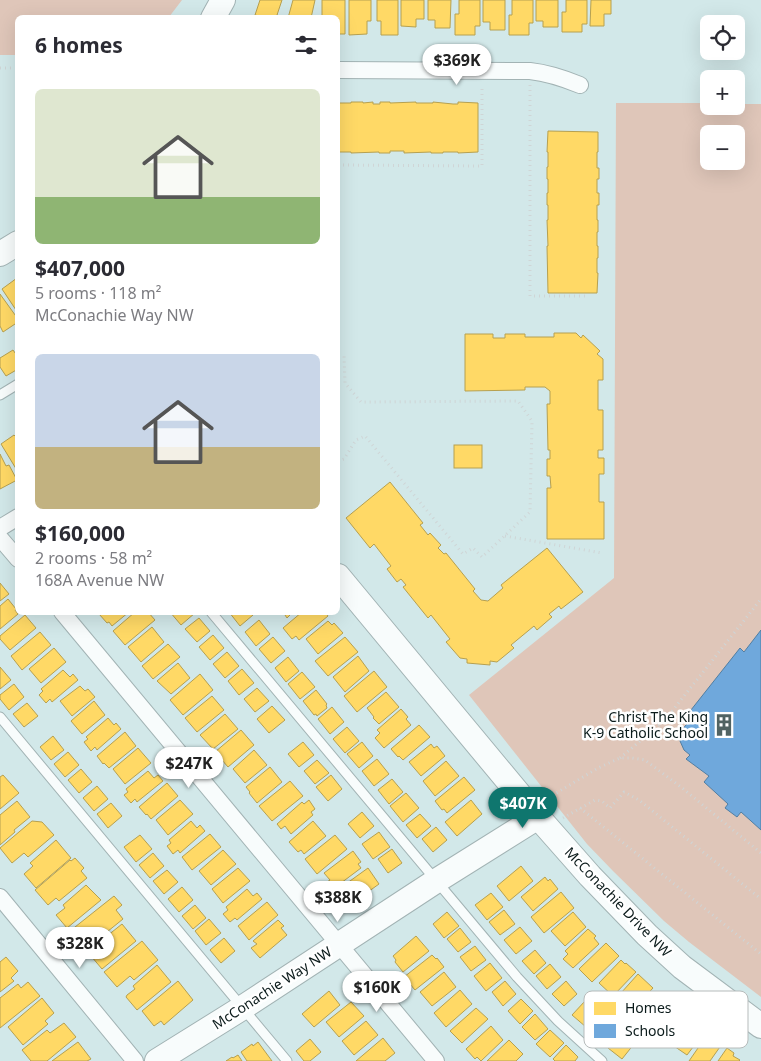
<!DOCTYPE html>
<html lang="en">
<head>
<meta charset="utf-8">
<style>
	body { margin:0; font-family:"Noto Sans",sans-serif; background:#f2f2f3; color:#2b2b33; height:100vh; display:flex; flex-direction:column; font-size:19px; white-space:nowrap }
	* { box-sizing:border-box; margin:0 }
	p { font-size:16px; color:#7c7c81 }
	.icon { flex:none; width:28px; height:28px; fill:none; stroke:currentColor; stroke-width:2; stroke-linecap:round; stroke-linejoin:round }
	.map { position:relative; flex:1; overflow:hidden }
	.panel { position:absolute; left:15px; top:15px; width:325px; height:600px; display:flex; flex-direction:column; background:#fff; border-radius:8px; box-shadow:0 5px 20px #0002 }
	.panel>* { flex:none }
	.fabs { position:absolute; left:700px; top:15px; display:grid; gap:10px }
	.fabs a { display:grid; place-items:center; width:45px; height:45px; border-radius:8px; background:#fff; box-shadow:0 5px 20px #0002; font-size:25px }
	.price { position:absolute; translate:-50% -42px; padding:0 11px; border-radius:18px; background:#fff; color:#222; font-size:16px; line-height:32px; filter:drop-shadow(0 1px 2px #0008) }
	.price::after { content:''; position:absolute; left:50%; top:30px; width:15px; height:11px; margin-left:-8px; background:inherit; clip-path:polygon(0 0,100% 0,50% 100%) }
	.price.on { background:#0f766e; color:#fff }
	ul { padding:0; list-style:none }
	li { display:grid; align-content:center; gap:10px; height:265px; padding:0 20px }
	li span { display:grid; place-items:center; height:155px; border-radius:8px; color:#555 }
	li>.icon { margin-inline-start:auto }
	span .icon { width:90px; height:90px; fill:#fffc; stroke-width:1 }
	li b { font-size:21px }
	h2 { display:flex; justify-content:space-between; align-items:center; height:60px; padding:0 20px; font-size:21px }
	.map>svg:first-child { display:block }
</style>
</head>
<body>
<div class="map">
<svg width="761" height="1061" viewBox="0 0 761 1061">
	<rect width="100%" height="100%" fill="#d2e8e9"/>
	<g fill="#dfc6b9" fill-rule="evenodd">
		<polygon points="0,0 182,0 169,17 18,18 17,55 0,55"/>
		<path d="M616 103H709V106H736V104H761V997L689 942 664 921 613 871 587 844 469 695 614 578ZM709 134H736V161H709Z"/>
	</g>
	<g fill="#ffd966" stroke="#b6a050">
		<polygon points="260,0 282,0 277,15 280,16 280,18 258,18 259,16 255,15"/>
		<polygon points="293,0 315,0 311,18 288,18"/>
		<polygon points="322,0 345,0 345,34 338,34 338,18 322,18"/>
		<polygon points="349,0 371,0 371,21 367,21 367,34 349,35"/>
		<polygon points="377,0 398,0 398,35 381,35 381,21 377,21"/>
		<polygon points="401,0 424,0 424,19 416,19 416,27 401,26"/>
		<polygon points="428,0 451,0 450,28 435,28 435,20 428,20"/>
		<polygon points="459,0 480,0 480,26 475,26 475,35 455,35 455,14 459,14"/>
		<polygon points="483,0 505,0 505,30 490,30 490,22 483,22"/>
		<polygon points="512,0 533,0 533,23 529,23 529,35 509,35 509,15 512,15"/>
		<polygon points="536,0 558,0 558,27 543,27 543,21 536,21"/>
		<polygon points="566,0 587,0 587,24 582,24 582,32 562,32 562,12 566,12"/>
		<polygon points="591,0 611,0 611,14 604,14 604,26 590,26"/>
		<polygon points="351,102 363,102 363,103 373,102 373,104 380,104 380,102 390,102 390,103 416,102 416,103 433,103 433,102 453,104 458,104 458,102 478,103 478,152 458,153 458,152 443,152 443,153 431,153 431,152 404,153 404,151 390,151 390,153 379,153 379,152 351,153 351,152 338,152 338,103 351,103"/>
		<polygon points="548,131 598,132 598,152 597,152 597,168 599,168 599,179 597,179 597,193 599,193 599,205 597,205 597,220 598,220 598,232 597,232 597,246 598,246 598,258 597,258 597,273 598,273 597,293 548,293 547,246 548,246 547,220 548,220 548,205 547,205 547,193 548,193 548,179 547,179 547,167 548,167 548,152 547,152"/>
		<polygon points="17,278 18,279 18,313 2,289"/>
		<polygon points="0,294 18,319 18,322 3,332 0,326"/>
		<polygon points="554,333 576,333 581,338 583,335 600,351 597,354 603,359 603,380 598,380 598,410 603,410 603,450 598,450 598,458 604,458 604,474 599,474 599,502 604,502 604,539 547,539 547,488 551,488 550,476 547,476 547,459 550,459 550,450 548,450 547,404 550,404 550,391 545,387 525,387 525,390 465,391 465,334 493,334 493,338 505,338 505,334 525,334 525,337 554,337"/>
		<polygon points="13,350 18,357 18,369 6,376 0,367 0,358"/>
		<polygon points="14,435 15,436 18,435 18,472 1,444"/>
		<rect x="454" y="445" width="28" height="23"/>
		<polygon points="0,454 6,466 9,465 17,480 0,489"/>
		<polygon points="390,482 423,523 420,525 428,535 430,533 441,545 438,548 444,554 446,553 475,589 473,591 481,600 488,601 503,588 501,585 547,548 583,592 561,609 559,606 549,614 552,617 537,630 534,626 511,645 514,648 497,662 490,661 490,665 467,663 467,659 460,658 446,642 450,639 431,615 428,618 403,587 406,585 401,579 397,582 387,569 391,566 374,544 370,548 346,518"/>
		<polygon points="0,583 9,594 0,601"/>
		<polygon points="8,599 16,609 15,610 18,614 0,629 0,606"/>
		<polygon points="100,612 129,612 112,626 109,622 107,623 99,614"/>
		<polygon points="135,612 148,612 155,620 125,645 113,631"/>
		<polygon points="170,612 194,612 195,613 181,625"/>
		<polygon points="229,612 251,612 253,615 240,626"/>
		<polygon points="283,612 293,612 287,618"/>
		<polygon points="302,612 325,612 328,616 299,640 296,636 292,639 283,628"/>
		<polygon points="25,615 36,628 10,650 0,639 0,636"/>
		<polygon points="199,618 210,631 197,642 185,629"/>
		<polygon points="259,620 270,634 256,646 245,632"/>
		<polygon points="328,621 332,625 334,623 343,633 318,654 306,639"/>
		<polygon points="152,627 164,642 141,662 128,647"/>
		<polygon points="40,632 51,645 22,670 11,656"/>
		<polygon points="213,635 224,648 210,660 199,647"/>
		<polygon points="273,637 285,651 271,663 259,649"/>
		<polygon points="345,637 358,652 328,676 315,661"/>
		<polygon points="168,644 180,657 153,679 142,666"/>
		<polygon points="54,648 66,662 41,683 29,669"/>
		<polygon points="227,652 239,666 225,678 213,664"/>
		<polygon points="358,656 369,671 345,692 333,677"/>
		<polygon points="288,657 299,671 286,682 275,668"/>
		<polygon points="178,663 190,678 171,694 157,681"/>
		<polygon points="0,667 11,680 0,689"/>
		<polygon points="242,669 254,683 239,695 228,681"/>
		<polygon points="63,670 70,677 73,674 78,680 52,702 50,699 46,703 39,695 43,691 41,689"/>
		<polygon points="374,671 387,687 357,712 344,696"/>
		<polygon points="302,672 315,687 300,699 288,684"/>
		<polygon points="200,674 213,690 183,715 170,700"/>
		<polygon points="14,684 24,697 9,710 0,699 0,695"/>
		<polygon points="80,686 85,691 88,689 95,697 72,716 60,701"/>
		<polygon points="257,688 269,701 255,712 244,699"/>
		<polygon points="316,690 327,704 326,705 327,708 317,716 316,714 314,715 303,701"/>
		<polygon points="386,692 399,707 379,724 373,718 374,717 367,708"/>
		<polygon points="212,696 224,710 197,732 185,718"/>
		<polygon points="94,701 105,715 82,734 71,721"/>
		<polygon points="27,703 38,716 24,727 13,714"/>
		<polygon points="272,706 285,720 269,733 257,719"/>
		<polygon points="332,707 344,722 330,734 318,719"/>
		<polygon points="401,709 408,717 406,719 411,725 384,748 375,738 380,733 377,730"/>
		<polygon points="225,714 238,729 213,749 200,735"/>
		<polygon points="108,718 114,725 116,723 121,729 97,750 95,747 91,751 84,742 88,739 86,737"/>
		<polygon points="419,725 430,737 403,760 399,756 398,757 391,749"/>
		<polygon points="347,727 359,741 345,753 333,739"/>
		<polygon points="241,730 254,745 228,767 215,752"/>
		<polygon points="125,732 136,746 109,768 104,763 103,764 97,756"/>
		<polygon points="53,736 64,750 51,760 40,747"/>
		<polygon points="303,742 314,755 299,767 288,754"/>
		<polygon points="362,742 373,756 359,768 347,754"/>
		<polygon points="431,744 434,748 437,746 445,756 421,776 409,762"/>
		<polygon points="138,748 151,763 125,784 113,769"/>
		<polygon points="254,750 267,765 245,783 233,769"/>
		<polygon points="68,752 79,765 65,777 54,764"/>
		<polygon points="377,759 389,774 374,786 362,771"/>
		<polygon points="317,760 329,773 315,784 304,771"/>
		<polygon points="446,761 459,776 435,796 423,781"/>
		<polygon points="270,767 282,782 257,803 249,793 250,792 246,787"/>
		<polygon points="81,769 92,782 79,793 68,780"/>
		<polygon points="148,771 154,778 158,775 163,781 137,802 135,799 131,803 124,795 128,792 126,789"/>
		<polygon points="3,775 19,793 0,809 0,777"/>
		<polygon points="331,775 342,789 328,801 316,787"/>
		<polygon points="464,777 475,790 447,813 444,809 442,810 435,801"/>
		<polygon points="392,779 403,792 389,804 378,790"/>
		<polygon points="290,781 303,796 272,821 259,806"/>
		<polygon points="167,783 178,796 151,819 147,814 146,815 139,807"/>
		<polygon points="97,786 108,799 94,811 83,798"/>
		<polygon points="406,793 419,808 403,822 390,806"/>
		<polygon points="180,800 193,814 168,835 156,820"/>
		<polygon points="309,800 315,809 311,812 313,815 291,834 285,826 281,829 277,824 302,802 304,804"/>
		<polygon points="471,800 482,814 457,836 445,822"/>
		<polygon points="17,801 30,817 14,830 15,832 0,845 0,815"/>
		<polygon points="111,803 122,816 108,828 97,814"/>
		<polygon points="362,812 374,826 360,838 348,824"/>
		<polygon points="420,814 431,826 417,838 406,825"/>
		<polygon points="32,821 42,822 54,835 28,857 24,853 12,863 0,848"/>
		<polygon points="191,821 197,828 200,825 205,831 180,853 178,850 173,854 167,846 171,843 169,840"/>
		<polygon points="313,821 326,836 304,854 301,850 298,852 289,842"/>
		<polygon points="436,827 447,840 433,852 422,839"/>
		<polygon points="379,832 390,847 373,859 362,844"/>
		<polygon points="210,834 221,847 192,870 182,857"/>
		<polygon points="140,835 152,849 136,862 124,847"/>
		<polygon points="335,835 347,849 317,874 305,859"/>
		<polygon points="56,840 71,858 36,888 24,874 33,866 30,863"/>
		<polygon points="392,849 402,863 388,873 378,859"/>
		<polygon points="223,850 236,864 211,885 199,871"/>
		<polygon points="353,851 361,862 358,864 361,868 333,889 327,882 330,880 324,873"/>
		<polygon points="153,853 164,866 150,878 139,865"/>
		<polygon points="75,858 84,868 81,871 87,878 59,901 56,898 48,905 35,890 70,860 71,861"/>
		<polygon points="521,866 533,881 509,901 497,886"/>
		<polygon points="238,868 250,881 223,903 212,889"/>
		<polygon points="368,868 379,884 354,902 343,886"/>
		<polygon points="167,870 178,882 164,894 153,881"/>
		<polygon points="545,877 548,881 550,879 558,889 533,911 521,897"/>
		<polygon points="86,885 101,900 67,928 56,915 65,908 63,905"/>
		<polygon points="182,887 193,900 179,912 168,899"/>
		<polygon points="247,889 253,896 257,893 262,899 237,920 235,918 230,922 223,914 228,910 226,907"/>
		<polygon points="561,892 574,908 544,933 531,917"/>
		<polygon points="491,893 503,907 487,920 475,905"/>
		<polygon points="114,896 122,905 116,910 123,919 97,940 94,936 82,946 70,931"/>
		<polygon points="267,902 278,915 249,940 238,926"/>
		<polygon points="195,905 206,918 193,929 182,916"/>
		<polygon points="504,910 515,924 500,935 489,922"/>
		<polygon points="447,912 459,926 444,938 433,924"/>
		<polygon points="573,912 586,927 565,946 551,931"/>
		<polygon points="209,919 221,933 206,945 195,931"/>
		<polygon points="278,920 284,926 281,928 287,935 260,958 251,948 257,944 253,941"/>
		<polygon points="122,924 136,941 102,969 91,956 100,948 97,944"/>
		<polygon points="520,927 532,941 516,954 504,940"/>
		<polygon points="460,928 471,942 458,952 447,939"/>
		<polygon points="588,929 596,936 594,938 599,944 573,968 563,959 568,954 565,951"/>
		<polygon points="416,936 429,951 403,972 395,962 396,960 393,956"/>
		<polygon points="224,938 235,951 221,963 210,950"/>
		<polygon points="142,941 158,960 134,980 130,976 117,987 104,972"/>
		<polygon points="606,943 619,956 592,982 579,969"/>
		<polygon points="475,946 486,960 471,971 460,957"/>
		<polygon points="535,950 546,963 534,974 522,961"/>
		<polygon points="432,955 436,959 437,958 444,967 415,990 404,977"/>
		<polygon points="6,957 18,971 11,978 14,981 0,992 0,962"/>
		<polygon points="621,960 625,964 626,963 636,972 613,996 599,983"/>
		<polygon points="490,963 502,978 486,991 474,976"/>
		<polygon points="550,964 561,977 547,989 536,976"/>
		<polygon points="157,965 171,982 137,1010 126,997 127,995 135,989 133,986"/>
		<polygon points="444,972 456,987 432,1006 420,992"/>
		<polygon points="638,974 653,988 626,1017 612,1003"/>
		<polygon points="178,981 193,1000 164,1025 161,1021 154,1026 142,1011"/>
		<polygon points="505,981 516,994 503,1006 492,992"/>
		<polygon points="566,981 577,994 564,1006 552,994"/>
		<polygon points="28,982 40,996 0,1028 0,998 18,984 21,988"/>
		<polygon points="460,990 472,1004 446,1027 434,1013"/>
		<polygon points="329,991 340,1005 314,1027 302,1014"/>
		<polygon points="42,998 54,1013 45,1021 48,1024 23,1045 8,1027"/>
		<polygon points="521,999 533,1011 520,1024 508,1011"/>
		<polygon points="585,1001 598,1013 586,1027 572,1015"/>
		<polygon points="351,1002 364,1016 339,1037 326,1022"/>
		<polygon points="476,1008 488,1019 462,1043 450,1031"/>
		<polygon points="535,1014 548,1029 535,1040 522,1027"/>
		<polygon points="366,1021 378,1035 354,1055 342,1041"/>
		<polygon points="688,1021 692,1024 695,1022 706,1030 687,1055 671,1044"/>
		<polygon points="64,1023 76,1037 47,1061 31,1061 22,1050 47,1030 50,1033"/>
		<polygon points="491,1026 503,1040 481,1061 477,1057 475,1059 466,1049"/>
		<polygon points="550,1030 564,1043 550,1057 536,1044"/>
		<polygon points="620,1033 634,1044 622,1059 608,1048"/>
		<polygon points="383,1038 395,1053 385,1061 356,1061"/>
		<polygon points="705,1038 713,1044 716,1040 722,1044 710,1061 689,1061"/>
		<polygon points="310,1039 321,1052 310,1061 304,1061 296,1051"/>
		<polygon points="509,1040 523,1054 516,1061 487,1061"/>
		<polygon points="78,1042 91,1059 87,1061 52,1061"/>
		<polygon points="258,1042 272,1061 247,1061 241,1052 252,1044 253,1046"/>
		<polygon points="566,1045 578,1057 575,1061 555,1061 553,1059"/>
		<polygon points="727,1048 734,1053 733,1056 740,1060 739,1061 718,1061"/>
		<polygon points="238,1055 242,1061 226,1061 232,1057 233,1058"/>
	</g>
	<polygon fill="#6fa8dc" stroke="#517ea2" points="761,630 761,830 741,812 737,817 725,808 728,804 704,782 709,776 686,759 690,755 684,750 680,741 681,731 691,719 687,715 740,648 744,652"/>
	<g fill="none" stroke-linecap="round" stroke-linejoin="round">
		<defs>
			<g id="lane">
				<polyline points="0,395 18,384"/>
				<polyline points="211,612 517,977 558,1021 602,1061"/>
				<polyline points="0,717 287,1061"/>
			</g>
			<g id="street">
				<path d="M338 70 530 71C548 73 563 78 580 85"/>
				<polyline points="0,528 18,517"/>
				<polyline points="0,538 18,559"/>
				<polyline points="62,612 436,1061"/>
				<polyline points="0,897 135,1061"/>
			</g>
			<g id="secondary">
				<polyline points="213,18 223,0"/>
				<polyline points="0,254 18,243"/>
				<polyline points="338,576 538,817 590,876 647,935 682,967 761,1026"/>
				<polyline points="157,1061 242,1008 436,881 538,817"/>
			</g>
		</defs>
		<use href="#lane" stroke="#a2b3b4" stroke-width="11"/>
		<use href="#street" stroke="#a2b3b4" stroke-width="18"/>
		<use href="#secondary" stroke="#a2b3b4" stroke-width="26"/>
		<g stroke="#cfd5d6" stroke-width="3" stroke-dasharray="1 4" stroke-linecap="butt">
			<polyline points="0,68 18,68"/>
			<polyline points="530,85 530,296 587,296"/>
			<polyline points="338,165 482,166 482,86"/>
			<polyline points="338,461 344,459 356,440 365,436 463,554 473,548 482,557 530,512 532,421 518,401 361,402 345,383 344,355"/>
			<polyline points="505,536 602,553"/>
			<polyline points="620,758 665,720 761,599"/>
			<polyline points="548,798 598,768 620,758 632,758 645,760 681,787 761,853"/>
			<polyline points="580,808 761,954"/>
			<polyline points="563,818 595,800 602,801 610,808 624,792 639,800 761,899"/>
		</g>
		<use href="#lane" stroke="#f8fcfc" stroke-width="9"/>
		<use href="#street" stroke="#f8fcfc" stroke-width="16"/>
		<use href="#secondary" stroke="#f8fcfc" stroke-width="24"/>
	</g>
	<defs>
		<symbol id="building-bare" viewBox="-9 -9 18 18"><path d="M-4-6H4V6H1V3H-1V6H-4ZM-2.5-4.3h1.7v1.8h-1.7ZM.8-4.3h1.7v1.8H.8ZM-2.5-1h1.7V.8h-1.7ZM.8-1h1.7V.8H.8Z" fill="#516363" stroke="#fff" stroke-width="2.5" paint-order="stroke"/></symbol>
	</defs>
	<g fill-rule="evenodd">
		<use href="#building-bare" x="708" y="709" width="32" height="32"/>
	</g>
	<g text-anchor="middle" stroke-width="5" stroke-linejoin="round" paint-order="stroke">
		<g font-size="14" fill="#0b1b1b" stroke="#fff" text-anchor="end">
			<text x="708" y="722">Christ The King<tspan x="708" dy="16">K-9 Catholic School</tspan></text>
		</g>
		<g font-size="14" fill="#0b1b1b" stroke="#fff">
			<text transform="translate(618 902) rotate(46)" y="5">McConachie Drive NW</text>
			<text transform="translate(272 988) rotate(-33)" y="5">McConachie Way NW</text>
		</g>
	</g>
	<rect x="584" y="991" width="164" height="57" rx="8" fill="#fff" stroke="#b6bbbb" stroke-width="1"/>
	<rect x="594" y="1002" width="22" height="13" fill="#ffd966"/>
	<rect x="594" y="1024" width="22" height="14" fill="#6fa8dc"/>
	<g font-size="14" fill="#0b1b1b">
		<text x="625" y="1013">Homes</text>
		<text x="625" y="1036">Schools</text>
	</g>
</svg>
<div class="fabs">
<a><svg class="icon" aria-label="locate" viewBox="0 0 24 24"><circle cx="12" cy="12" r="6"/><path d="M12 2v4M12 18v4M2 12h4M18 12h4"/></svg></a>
<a>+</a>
<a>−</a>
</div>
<b class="price" style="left:457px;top:86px">$369K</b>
<b class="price" style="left:189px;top:789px">$247K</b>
<b class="price on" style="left:523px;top:829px">$407K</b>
<b class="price" style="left:338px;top:923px">$388K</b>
<b class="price" style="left:80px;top:969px">$328K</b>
<b class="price" style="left:377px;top:1013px">$160K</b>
<section class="panel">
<h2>6 homes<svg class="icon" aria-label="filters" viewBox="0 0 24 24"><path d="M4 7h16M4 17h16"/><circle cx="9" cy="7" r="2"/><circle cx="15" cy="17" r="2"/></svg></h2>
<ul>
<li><span style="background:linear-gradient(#dfe7d0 70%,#8fb573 0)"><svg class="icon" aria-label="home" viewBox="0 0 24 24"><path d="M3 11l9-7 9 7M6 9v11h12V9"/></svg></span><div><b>$407,000</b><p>5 rooms · 118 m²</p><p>McConachie Way NW</p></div></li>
<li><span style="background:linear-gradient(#c9d6e8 60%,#c2b280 0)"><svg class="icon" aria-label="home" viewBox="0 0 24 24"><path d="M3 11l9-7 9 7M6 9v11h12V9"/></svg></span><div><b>$160,000</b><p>2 rooms · 58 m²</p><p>168A Avenue NW</p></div></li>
</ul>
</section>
</div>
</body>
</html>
